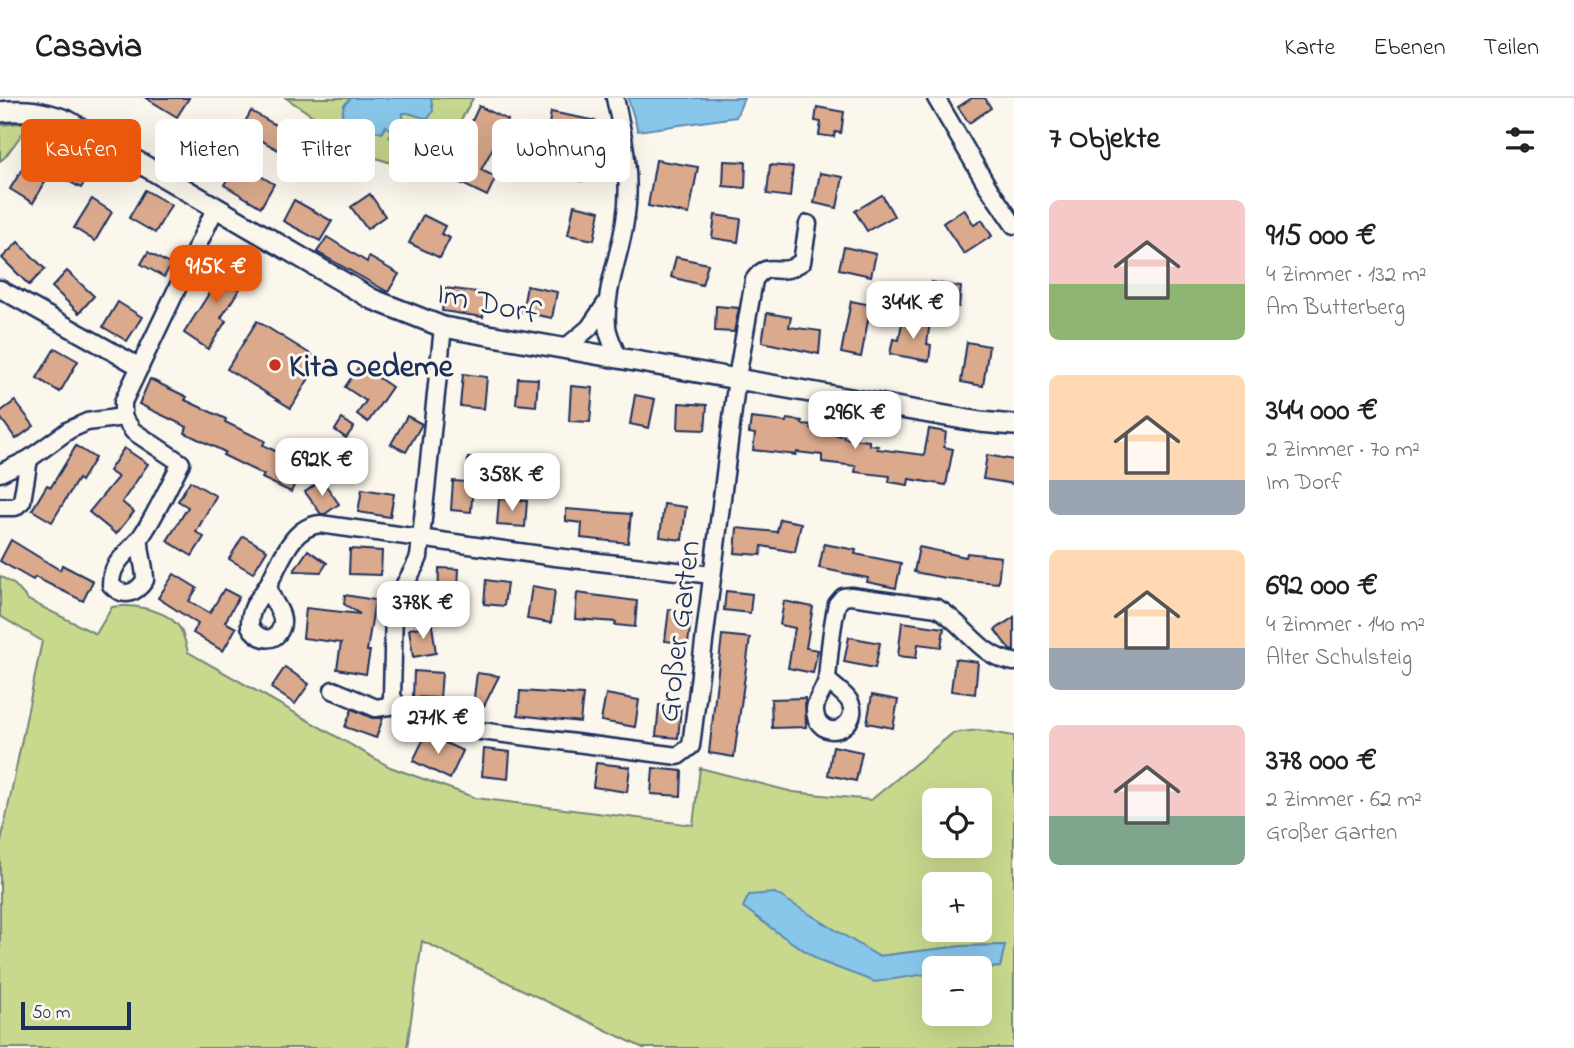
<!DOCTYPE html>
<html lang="de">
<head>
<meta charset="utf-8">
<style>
	body { margin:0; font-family:"Indie Flower",sans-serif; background:#f6f6f6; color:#202124; height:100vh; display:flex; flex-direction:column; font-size:26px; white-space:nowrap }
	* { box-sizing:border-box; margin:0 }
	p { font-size:23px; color:#757577 }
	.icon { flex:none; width:38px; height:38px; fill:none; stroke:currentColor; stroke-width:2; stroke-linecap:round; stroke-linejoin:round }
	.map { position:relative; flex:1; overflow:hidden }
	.panel { display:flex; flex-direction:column; background:#fff; width:560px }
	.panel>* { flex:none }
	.guide { position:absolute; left:21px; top:21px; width:665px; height:63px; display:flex; gap:14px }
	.fabs { position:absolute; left:922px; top:690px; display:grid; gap:14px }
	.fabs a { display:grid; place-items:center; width:70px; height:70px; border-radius:10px; background:#fff; box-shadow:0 7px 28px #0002; font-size:35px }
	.scale { position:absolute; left:21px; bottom:18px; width:110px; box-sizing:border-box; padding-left:7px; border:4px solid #1b2f5e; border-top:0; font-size:19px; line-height:24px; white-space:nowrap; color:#1b2f5e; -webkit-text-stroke:5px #fbf7ec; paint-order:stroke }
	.price { position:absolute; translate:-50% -60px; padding:0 16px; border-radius:14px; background:#fff; color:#222; font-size:23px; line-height:46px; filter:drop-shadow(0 2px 4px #0008) }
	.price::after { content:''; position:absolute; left:50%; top:42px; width:21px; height:16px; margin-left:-10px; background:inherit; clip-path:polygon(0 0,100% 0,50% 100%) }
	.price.active { background:#ea580c; color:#fff }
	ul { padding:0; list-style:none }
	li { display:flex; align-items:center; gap:21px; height:175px; padding:0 35px }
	li span { display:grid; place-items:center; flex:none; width:196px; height:140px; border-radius:10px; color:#555 }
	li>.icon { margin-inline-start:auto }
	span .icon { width:84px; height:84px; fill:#fffc; stroke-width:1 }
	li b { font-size:30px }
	h2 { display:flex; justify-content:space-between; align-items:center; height:84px; padding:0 35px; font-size:30px }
	.tag { padding:0 24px; border-radius:10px; background:#fff; box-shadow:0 7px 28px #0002; font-size:24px; line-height:63px }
	.tag.active { background:#ea580c; color:#fff }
	header { display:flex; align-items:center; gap:42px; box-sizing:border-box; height:98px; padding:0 35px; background:#fff; border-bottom:2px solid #e0e0e0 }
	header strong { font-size:33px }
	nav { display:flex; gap:38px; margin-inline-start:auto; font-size:24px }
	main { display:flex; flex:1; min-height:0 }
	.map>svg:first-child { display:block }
</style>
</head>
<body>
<header>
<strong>Casavia</strong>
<nav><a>Karte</a><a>Ebenen</a><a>Teilen</a></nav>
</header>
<main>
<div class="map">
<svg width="1014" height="950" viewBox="0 0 1014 950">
	<rect width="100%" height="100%" fill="#fbf7ec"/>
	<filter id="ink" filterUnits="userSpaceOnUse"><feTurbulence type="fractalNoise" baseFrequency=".0143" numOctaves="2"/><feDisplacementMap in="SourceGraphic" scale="14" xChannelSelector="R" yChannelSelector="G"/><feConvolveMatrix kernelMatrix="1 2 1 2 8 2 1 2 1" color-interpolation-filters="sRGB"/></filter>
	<g filter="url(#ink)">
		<g fill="#c8d98e" stroke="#728476" stroke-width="2" fill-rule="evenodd">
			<polygon points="286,0 473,0 431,78 376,60"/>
			<polygon points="31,24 5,59 0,63 0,27"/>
			<path d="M0 478 15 487 28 502 96 536 112 509C132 506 169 511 181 532 184 538 186 547 188 554L390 669 476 700 693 727 700 670 793 694 871 702 953 635 979 632 1014 638V950H643L422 843 407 950H0V749L42 543 0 518ZM934 702H980V747H934ZM934 786H980V831H934ZM743 808 838 836 878 858 962 848 1004 847 1000 869 980 871V915H934V875L925 876 822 864 778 835Z"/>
		</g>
		<g fill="#89c7ea" stroke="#5d8ab2" stroke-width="2">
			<path d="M351 0H431L433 13 428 21 408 15H403C402 23 408 27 408 35L395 42 389 39 393 33 386 28 382 35C367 30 353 30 342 17L344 7Z"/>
			<polygon points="628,0 744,0 736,19 638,33"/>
			<polygon points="775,795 878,858 962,848 1005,847 1000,869 934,870 934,875 875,884 822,864 778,835 743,809 749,797"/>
		</g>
		<g fill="#dbaa8d" stroke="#1b2f5e" stroke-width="2">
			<polygon points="146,0 189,0 177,19"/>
			<polygon points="972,0 985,0 991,10 969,25 958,9"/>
			<polygon points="479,8 508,22 481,72 496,79 487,98 446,78"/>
			<polygon points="817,9 844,14 841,35 835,34 834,39 819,37 821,24 815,23"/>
			<polygon points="251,13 330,58 318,80 285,61 287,57 241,31"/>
			<polygon points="551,14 597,23 594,42 589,41 582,83 553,77 561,35 548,32"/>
			<polygon points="71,52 95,66 81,90 57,77"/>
			<polygon points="656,62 698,69 689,116 648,108"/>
			<polygon points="724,63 746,64 745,90 723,88"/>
			<polygon points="237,64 274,86 261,109 224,87"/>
			<polygon points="26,65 48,79 33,105 10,91"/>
			<polygon points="770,67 793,69 790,99 767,96"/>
			<polygon points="820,75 843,79 837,110 814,105"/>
			<polygon points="145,92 171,107 155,135 129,120"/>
			<polygon points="370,96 385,118 367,131 351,109"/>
			<polygon points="882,97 894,118 867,133 855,113"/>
			<polygon points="92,101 112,114 95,143 74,130"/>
			<polygon points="294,102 332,123 320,143 283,123"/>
			<polygon points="574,107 600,113 594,142 568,137"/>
			<polygon points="964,111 974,127 982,122 992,138 964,156 943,125"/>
			<polygon points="423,117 445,128 441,136 450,140 440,160 409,145"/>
			<polygon points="715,117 741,121 738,144 712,140"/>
			<polygon points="327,139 367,164 369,159 399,176 388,194 317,154"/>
			<polygon points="18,144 45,171 29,187 2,160"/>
			<polygon points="844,149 876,156 871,178 839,171"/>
			<polygon points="148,154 171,167 164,179 141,166"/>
			<polygon points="676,159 708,166 702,187 671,179"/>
			<polygon points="224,163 248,178 221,220 226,223 208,251 184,235 210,194 206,191"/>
			<polygon points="67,173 94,198 79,215 52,189"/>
			<polygon points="931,184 961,189 959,209 928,205"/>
			<polygon points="527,188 557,194 552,220 522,214"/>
			<polygon points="445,190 486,195 483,219 442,213"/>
			<polygon points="851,203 871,207 861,259 841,255"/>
			<polygon points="118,204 142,219 127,243 103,229"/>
			<polygon points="716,208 739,210 734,234 715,233"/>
			<polygon points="767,215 791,219 789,229 821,233 819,256 762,244"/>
			<polygon points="917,221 930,223 927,246 931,247 929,263 890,256 893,241 899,242 902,224 917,226"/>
			<polygon points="257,223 320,262 291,310 227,271"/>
			<polygon points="967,244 989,248 983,288 961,284"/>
			<polygon points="55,250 78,263 60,294 37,280"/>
			<polygon points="360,267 392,289 368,324 357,316 366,303 345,289"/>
			<polygon points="463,276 487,279 484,311 460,308"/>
			<polygon points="518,280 538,281 536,308 516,306"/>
			<polygon points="150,281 187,299 185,302 226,321 225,324 265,343 263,347 304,367 291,394 262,380 264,377 223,357 225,354 185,335 187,329 139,306"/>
			<polygon points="571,288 593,290 590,324 569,323"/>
			<polygon points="635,297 655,301 649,330 630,326"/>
			<polygon points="15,303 34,328 16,341 0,319 0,314"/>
			<polygon points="679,305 707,307 705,332 678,331"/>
			<polygon points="407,318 422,326 406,354 391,346"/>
			<polygon points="751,320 786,324 787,321 802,323 802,326 811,327 811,330 836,333 835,337 844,338 844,340 869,343 869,347 878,348 877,351 924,357 929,331 946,334 944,349 953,351 946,387 909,381 908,387 889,384 890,378 855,374 856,368 822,364 822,357 797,354 796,357 753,352 755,336 749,335"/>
			<polygon points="342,321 354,329 346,340 335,332"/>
			<polygon points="76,348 95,360 81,383 78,381 52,424 32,412 47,387 51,389"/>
			<polygon points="124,350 148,366 122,404 134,414 116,436 89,414 118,379 109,373"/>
			<polygon points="987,357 1014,362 1014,386 983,381"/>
			<polygon points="468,360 484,361 482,387 473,386 471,414 451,412 453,383 467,384"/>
			<polygon points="322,382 339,406 325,416 321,416 305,394"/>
			<polygon points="190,383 216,398 196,434 204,439 192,458 167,443 188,409 178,403"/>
			<polygon points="362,391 394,396 390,419 358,414"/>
			<polygon points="499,401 527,403 525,429 497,427"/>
			<polygon points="664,406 686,409 682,442 660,439"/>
			<polygon points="566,411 631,416 628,445 581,440 582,425 566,423"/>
			<polygon points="780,421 801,425 795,454 762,448 761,457 735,455 737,430 777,434"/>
			<polygon points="243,438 267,452 253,475 229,461"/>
			<polygon points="11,442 60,472 62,467 93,483 83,503 35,479 33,482 0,463"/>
			<polygon points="824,446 856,452 855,456 901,465 896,490 867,484 868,480 819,470"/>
			<polygon points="919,449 966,459 967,455 1001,459 998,485 945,480 914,474"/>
			<polygon points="350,451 382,453 381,477 349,476"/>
			<polygon points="308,452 327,465 321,474 294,473"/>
			<polygon points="439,470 459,471 457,509 438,508"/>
			<polygon points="174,476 197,490 189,503 210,515 224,491 239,499 225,524 236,530 223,553 193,535 198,526 158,500"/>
			<polygon points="486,482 507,485 504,508 484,506"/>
			<polygon points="532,488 555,492 551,525 527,521"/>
			<polygon points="726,493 752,496 750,515 724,512"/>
			<polygon points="577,495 637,503 635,529 615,527 616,524 575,521"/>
			<polygon points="345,497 375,502 367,553 370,553 366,576 337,571 341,545 303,540 306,510 360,516 344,506"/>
			<polygon points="784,503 813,509 806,550 818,552 813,575 788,570 795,530 780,527"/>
			<polygon points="669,511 692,514 688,546 665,543"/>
			<polygon points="1014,519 1014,553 1010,552 995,532"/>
			<polygon points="902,524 944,530 941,549 918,546 916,560 898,558"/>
			<polygon points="432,527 436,555 413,559 409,531"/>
			<polygon points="722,537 750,540 734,659 709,655"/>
			<polygon points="849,539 880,545 875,570 844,564"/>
			<polygon points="955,561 978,564 975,596 951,593"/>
			<polygon points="285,569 309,586 295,606 271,590"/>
			<polygon points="414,573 442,575 440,600 413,599"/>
			<polygon points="477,575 499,578 484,608 473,607"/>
			<polygon points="520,593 583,597 580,624 518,617"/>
			<polygon points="606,596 639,602 635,629 601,623"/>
			<polygon points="872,597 898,602 893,630 867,625"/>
			<polygon points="805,600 806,629 772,630 771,601"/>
			<polygon points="659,607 681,609 678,640 656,638"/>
			<polygon points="352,611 372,620 383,620 376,640 345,629"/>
			<polygon points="426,636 463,653 450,681 413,663"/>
			<polygon points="833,648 862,654 856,683 828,677"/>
			<polygon points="484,651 510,654 508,681 482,678"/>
			<polygon points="596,665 630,669 627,694 593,689"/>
			<polygon points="653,670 682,673 681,698 651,696"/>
		</g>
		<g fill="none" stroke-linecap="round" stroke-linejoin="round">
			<defs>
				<g id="minor">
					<path d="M615 0C624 40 632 82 625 123 620 158 604 193 607 228 608 238 614 249 618 259"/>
					<polyline points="936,0 988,89 1014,127"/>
					<polyline points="0,191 140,269"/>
					<path d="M443 229 419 459C412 477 399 492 394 510L392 599 402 613 457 630 678 658 691 648 737 280 754 182C767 163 776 176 792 170 795 168 798 166 802 164L808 126"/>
					<polyline points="565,250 589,230 607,204"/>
					<polyline points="0,375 29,361 69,332 87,324 123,319"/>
					<polyline points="0,409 15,409 22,403 29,361"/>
					<path d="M140 440C139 454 145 467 145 482 136 496 123 500 111 487 111 462 130 455 142 437 157 415 168 389 181 365L133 333 123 319V304L215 111"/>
					<path d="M269 486C267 502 287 513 281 530 274 548 256 540 250 528 249 507 262 499 270 483 282 461 292 429 320 426L555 459 712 477"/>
					<path d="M827 582C834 589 846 596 850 604 860 623 834 642 820 626 816 622 815 616 815 611 816 600 825 592 827 581 829 556 831 531 837 506L843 499 851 498 937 510C966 526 979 559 1014 564"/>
					<polyline points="333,592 376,610 396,607"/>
				</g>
				<path id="tertiary" d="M0 14C27 11 42 13 68 23L372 201 443 229 980 324 1014 327"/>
			</defs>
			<use href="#minor" stroke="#1b2f5e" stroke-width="21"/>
			<use href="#tertiary" stroke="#1b2f5e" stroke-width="24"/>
			<use href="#minor" stroke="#fbf7ec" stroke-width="16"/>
			<use href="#tertiary" stroke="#fbf7ec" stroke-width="19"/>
		</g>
	</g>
	<circle fill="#c8321e" stroke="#fbf7ec" stroke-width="2.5" cx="275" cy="267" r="7"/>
	<g text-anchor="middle" stroke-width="6" stroke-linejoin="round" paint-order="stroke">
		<g font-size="32" fill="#1b2f5e" stroke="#fbf7ec">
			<text transform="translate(489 204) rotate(12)" y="11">Im Dorf</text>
			<text transform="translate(677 533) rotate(-83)" y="11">Großer Garten</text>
		</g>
		<g font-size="32" font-weight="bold" fill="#1b2f5e" stroke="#fbf7ec" text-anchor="start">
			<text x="289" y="278">Kita Oedeme</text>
		</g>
	</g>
</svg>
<div class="fabs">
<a><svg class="icon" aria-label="locate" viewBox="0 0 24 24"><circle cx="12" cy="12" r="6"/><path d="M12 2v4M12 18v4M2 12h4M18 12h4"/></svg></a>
<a>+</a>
<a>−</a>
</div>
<div class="scale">50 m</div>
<b class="price active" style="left:216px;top:207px">915K €</b>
<b class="price" style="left:913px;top:243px">344K €</b>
<b class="price" style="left:855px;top:353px">296K €</b>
<b class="price" style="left:322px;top:400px">692K €</b>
<b class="price" style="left:512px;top:415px">358K €</b>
<b class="price" style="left:423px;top:543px">378K €</b>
<b class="price" style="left:438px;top:658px">271K €</b>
<div class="guide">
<a class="tag active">Kaufen</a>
<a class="tag">Mieten</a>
<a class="tag">Filter</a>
<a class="tag">Neu</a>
<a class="tag">Wohnung</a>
</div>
</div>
<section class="panel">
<h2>7 Objekte<svg class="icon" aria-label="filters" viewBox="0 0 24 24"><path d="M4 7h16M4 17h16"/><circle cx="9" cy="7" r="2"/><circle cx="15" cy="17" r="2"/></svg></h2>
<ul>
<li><span style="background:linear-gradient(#f6c9c9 60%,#8fb573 0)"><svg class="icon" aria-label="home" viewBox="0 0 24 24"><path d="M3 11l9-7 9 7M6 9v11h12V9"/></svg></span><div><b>915 000 €</b><p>4 Zimmer · 132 m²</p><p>Am Butterberg</p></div></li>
<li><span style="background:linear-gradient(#ffd9b3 75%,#9aa5b1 0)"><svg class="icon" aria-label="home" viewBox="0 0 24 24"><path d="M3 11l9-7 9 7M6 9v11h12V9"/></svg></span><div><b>344 000 €</b><p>2 Zimmer · 70 m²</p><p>Im Dorf</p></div></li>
<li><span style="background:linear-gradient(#ffd9b3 70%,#9aa5b1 0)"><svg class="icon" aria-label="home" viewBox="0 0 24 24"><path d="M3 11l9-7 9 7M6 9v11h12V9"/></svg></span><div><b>692 000 €</b><p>4 Zimmer · 140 m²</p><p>Alter Schulsteig</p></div></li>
<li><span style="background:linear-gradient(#f6c9c9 65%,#7fa58c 0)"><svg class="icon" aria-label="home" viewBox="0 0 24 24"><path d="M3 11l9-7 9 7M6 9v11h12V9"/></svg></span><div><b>378 000 €</b><p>2 Zimmer · 62 m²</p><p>Großer Garten</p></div></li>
</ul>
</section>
</main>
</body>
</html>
